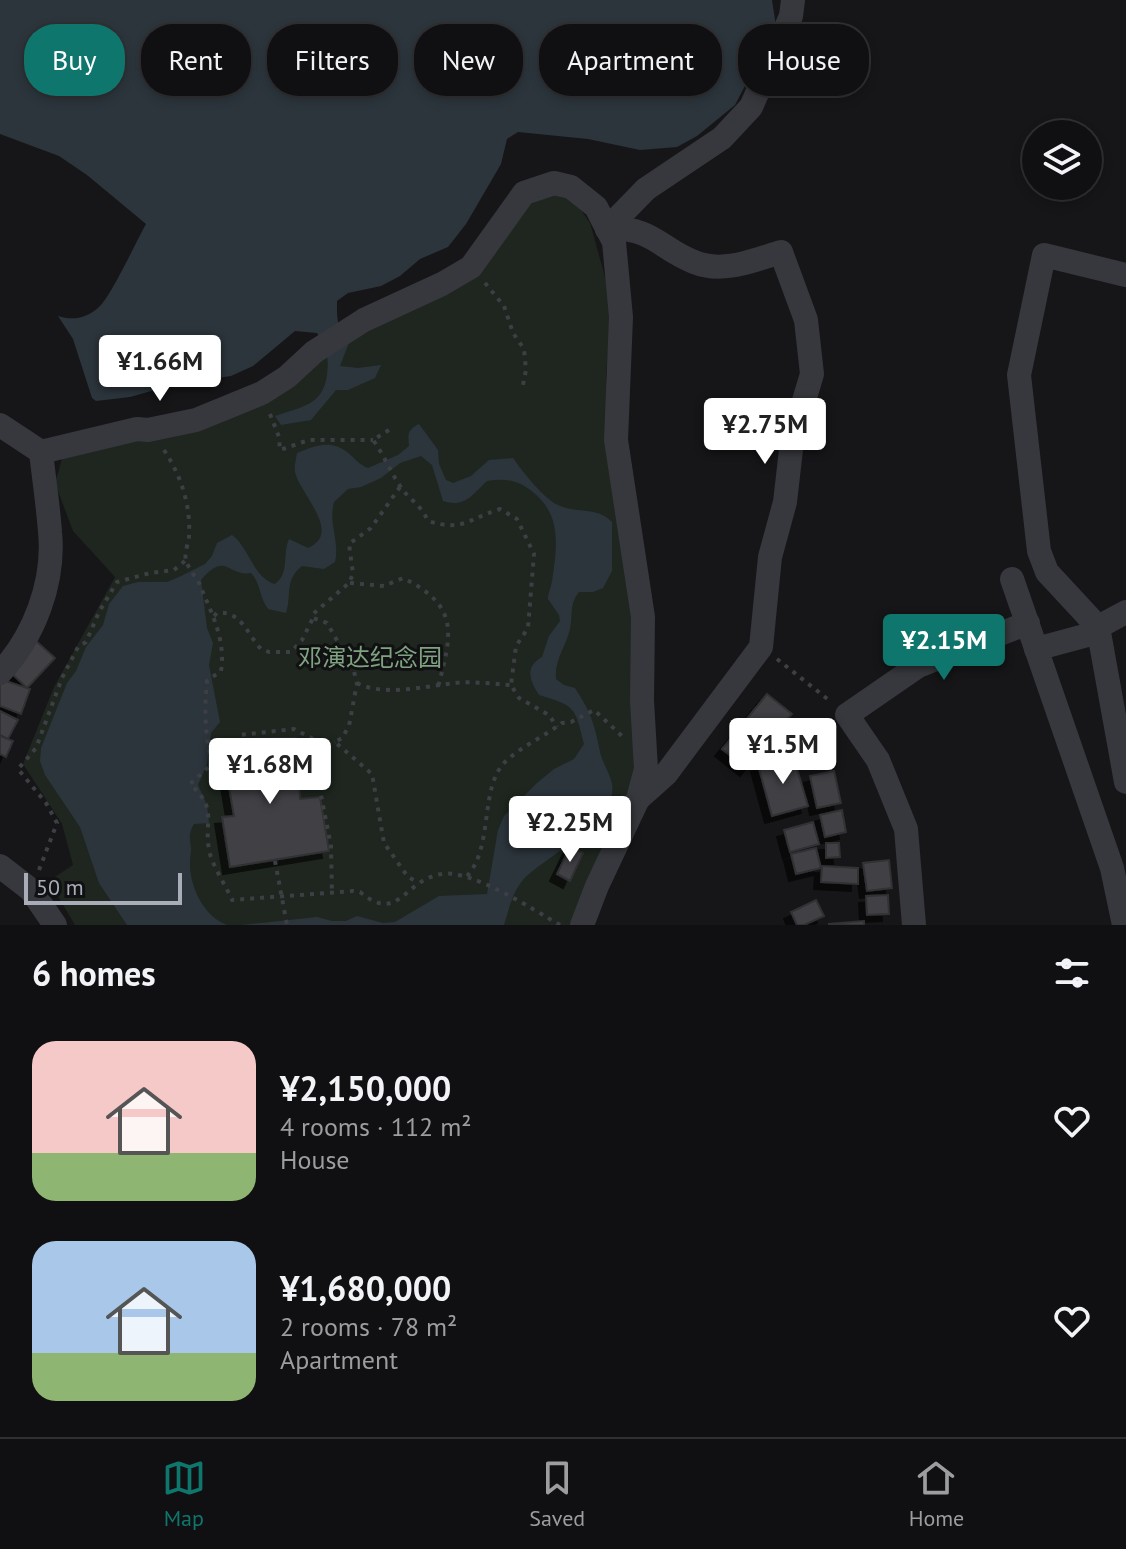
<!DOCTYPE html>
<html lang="en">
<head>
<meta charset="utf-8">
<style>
	body { margin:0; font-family:"PT Sans","Noto Sans SC",sans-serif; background:#19191b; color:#f1f3f6; height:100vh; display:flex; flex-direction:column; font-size:30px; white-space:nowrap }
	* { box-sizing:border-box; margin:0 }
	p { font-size:26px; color:#9c9d9f }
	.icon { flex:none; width:44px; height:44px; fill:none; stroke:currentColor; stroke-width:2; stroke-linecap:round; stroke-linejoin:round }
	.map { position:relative; height:925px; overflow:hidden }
	.panel { display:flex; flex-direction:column; background:#101012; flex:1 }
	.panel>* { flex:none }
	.hud { position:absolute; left:24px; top:24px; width:1078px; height:72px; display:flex; gap:16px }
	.buttons { position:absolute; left:1022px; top:120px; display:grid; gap:16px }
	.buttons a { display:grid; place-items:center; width:80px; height:80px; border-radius:50%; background:#101012; box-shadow:0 4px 12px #0003,0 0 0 2px #303032; font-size:40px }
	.scale { position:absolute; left:24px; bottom:20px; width:158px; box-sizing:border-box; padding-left:8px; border:4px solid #a8adb8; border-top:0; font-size:22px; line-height:28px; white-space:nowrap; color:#a8adb8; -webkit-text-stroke:6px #111113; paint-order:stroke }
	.price { position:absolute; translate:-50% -68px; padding:0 18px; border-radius:8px; background:#fff; color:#222; font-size:26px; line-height:52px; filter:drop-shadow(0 2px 4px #0008) }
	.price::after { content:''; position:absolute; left:50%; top:48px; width:24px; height:18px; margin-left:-12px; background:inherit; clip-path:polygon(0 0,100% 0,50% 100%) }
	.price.current { background:#0f766e; color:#fff }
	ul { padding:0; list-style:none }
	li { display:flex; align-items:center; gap:24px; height:200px; padding:0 32px }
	li span { display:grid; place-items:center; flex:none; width:224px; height:160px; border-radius:24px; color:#555 }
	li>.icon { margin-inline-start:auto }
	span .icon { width:96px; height:96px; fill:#fffc; stroke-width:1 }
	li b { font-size:34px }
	h2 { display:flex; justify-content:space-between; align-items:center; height:96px; padding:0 32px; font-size:34px }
	.pill { padding:0 28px; border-radius:32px; background:#101012; box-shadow:0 4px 12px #0003,0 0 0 2px #303032; font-size:28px; line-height:72px }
	.pill.current { background:#0f766e; color:#fff }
	.tab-bar { display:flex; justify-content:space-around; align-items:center; height:112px; border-top:2px solid #303032; background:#101012; font-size:22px; color:#9c9d9f }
	.tab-bar a { display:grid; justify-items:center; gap:4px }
	.tab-bar .current { color:#0f766e }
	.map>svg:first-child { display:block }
</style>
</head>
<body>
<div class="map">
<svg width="1126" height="925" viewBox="0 0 1126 925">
	<defs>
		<filter id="shadow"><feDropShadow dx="-7" dy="7" stdDeviation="0" flood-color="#0009"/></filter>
	</defs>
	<rect width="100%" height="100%" fill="#161618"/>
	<polygon fill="#1e261f" points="555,193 575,201 590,223 612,302 606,375 614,486 634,601 640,778 582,925 75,925 49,881 73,865 62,824 23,764 54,687 115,577 73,531 55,483 62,459 217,419 386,316 432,295 531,198"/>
	<g fill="#2c353c">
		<path d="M0 0H772L776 26 735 105 697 136 677 147 640 150 588 139 518 132 507 139 501 164 466 224 448 247 420 259 400 276 381 286 348 293 337 301C337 316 336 331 350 340L340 366 358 368 381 365 375 378 348 390H336L311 420 281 425 275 416C300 407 323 406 327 375 329 356 327 349 317 333L295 331 253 366 231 376 176 384 130 397 96 401 92 398 73 339 58 316C73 321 87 318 99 307 110 298 137 240 146 224L87 175 59 156 0 134Z"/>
		<path d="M419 424 438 450 439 464 446 480 453 483 471 476 489 460 513 458C522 471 544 499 558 505 576 514 597 506 612 522V571L603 588 593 592H579C569 604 573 615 570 629 566 647 554 660 556 679L564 685 575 688C593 716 594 724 601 756 604 765 610 774 612 784 618 823 545 856 523 880 512 893 509 909 504 925H241L317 917 332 921H346L357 916 383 923 395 922 439 896 487 894 498 830 504 816 537 783 554 769 574 759 584 744C575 706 575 706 539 695 530 681 524 667 542 657L549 636 560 621 559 615 548 599C548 593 551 588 552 581 557 548 562 516 534 493 519 480 505 478 487 481 472 495 465 508 443 501L432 465 421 456 400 463 381 478 361 487 348 489 334 502C328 524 340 541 335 562L324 569 302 566C284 580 292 595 286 613L268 609C259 597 261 584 251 573 228 577 226 550 201 580L207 628 213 643 209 665 220 722 211 733 207 764 198 785 207 805 209 823 194 824C188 834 190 838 191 849 191 853 190 857 190 862 189 886 204 917 227 925H127L99 883 80 827 45 775 40 761 41 748 67 683 76 671 86 647 103 625 109 604 123 586 138 582H167L179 577 205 564 212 556 217 543 232 535C249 547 253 578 275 584 290 573 282 555 289 539L308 548C343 533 300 494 295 472 294 466 296 459 297 453 314 446 331 439 347 452 355 458 359 465 368 468L398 455 409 446C408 434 407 430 419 424Z"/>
	</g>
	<g fill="#404145" stroke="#303034" stroke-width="2" filter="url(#shadow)">
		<polygon points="36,641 55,658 27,688 9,671"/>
		<polygon points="0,679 30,689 21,714 0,706"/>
		<polygon points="767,694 792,714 747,769 722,749"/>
		<polygon points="0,711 18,720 8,739 0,735"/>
		<polygon points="0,736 13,741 6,757 0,754"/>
		<polygon points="296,738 300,799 320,797 329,851 230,867 222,817 234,816 224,757 242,755 243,739"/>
		<polygon points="793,755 808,806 772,816 758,765"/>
		<polygon points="834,771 841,803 817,808 810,776"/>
		<polygon points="842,810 846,832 825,837 820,815"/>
		<polygon points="813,822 819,844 790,852 784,830"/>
		<polygon points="826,843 839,843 840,857 826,858"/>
		<polygon points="570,847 583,853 570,881 557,874"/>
		<polygon points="816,848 821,868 796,874 791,854"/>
		<polygon points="889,860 892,888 867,891 863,863"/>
		<polygon points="822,866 858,868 858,884 821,882"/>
		<polygon points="888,895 889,914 867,915 866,896"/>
		<polygon points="816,900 824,916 804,925 797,925 791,912"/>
		<polygon points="864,921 864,925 829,925 829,924"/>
	</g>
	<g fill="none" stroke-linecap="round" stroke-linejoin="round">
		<g stroke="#3d3f44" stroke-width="4" stroke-dasharray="4 6" stroke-linecap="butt">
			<polyline points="485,283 504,306 513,333 524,349 526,370 523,385"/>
			<polyline points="270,414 279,437 280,450 309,440 373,440"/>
			<path d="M389 430 373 440C384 455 390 471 400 486 409 500 420 503 428 521 463 532 468 519 500 509L517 519 534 554 528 628 516 646 511 685 519 698 549 715 557 727"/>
			<path d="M164 450C181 476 191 505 189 537 188 544 184 554 186 561 189 569 195 576 199 583 211 612 226 639 221 671L207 681C204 710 205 735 212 764L190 784C220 811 202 821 210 854 213 866 227 888 232 900L353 891 360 892C399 925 404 879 442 874 471 869 534 910 560 925"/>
			<polyline points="400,487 371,528 349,544 353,574 349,583 313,614 313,618 327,623 353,668 357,683 349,726 342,738 335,742 372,774 384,843 408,877 419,883"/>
			<path d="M350 583 384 586 403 578C460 606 452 634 438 687"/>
			<path d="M214 616 217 613C241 610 247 634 261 649L269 652H291L302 640 313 618"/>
			<polyline points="777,659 830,701"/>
			<path d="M357 683C383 697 427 686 455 683 474 681 493 684 511 685"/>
			<polyline points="219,755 238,754 240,735 294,729 315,740 328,767 322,748 335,742"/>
			<polyline points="328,767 320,790 331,846 332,893"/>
			<polyline points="275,861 287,925"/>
			<polyline points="39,870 57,823 46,803 18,769 36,748 62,678 78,647 86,642 99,612 117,582 150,573 174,570 186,560"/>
			<path d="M467 876C494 847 479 786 506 761 522 746 545 736 562 723L571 722 594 710 622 736"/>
		</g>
		<g stroke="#37383d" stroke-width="24">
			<path d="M607 229C654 227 658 248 694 262 723 274 754 260 781 252L806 320 812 374 792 441 785 502 770 557 761 647 666 774 638 799"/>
			<polyline points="607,229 646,189 722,138 751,107 791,16 793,0"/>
			<polyline points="0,425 41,452 137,429 148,430 196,420 262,393 287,377 314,352 364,320 442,284 471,267 524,193 554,183 571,187 596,207 614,242 621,317 616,440 643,617 642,701 646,769 638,799 597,886 582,925"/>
			<polyline points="1012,579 1112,868 1124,925"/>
			<polyline points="1126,612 1098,627 1126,782"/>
			<polyline points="1098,627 1047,572 1039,551 1019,375 1044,255 1126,275"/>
			<polyline points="1036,649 1099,632"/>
			<path d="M0 673C34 637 55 582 50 532 48 505 44 479 41 452"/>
			<polyline points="0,866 31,890 55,925"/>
			<polyline points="914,925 906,829 878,760 847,715 918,666 1028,623"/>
		</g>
	</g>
	<g text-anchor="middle" stroke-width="6" stroke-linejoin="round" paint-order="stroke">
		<g font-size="24" fill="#7fa381" stroke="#111113">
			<text x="370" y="666">邓演达纪念园</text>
		</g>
	</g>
</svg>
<div class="buttons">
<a><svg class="icon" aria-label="layers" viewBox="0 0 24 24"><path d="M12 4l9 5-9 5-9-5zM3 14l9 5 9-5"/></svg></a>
</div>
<div class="scale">50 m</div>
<b class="price" style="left:160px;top:403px">¥1.66M</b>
<b class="price" style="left:765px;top:466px">¥2.75M</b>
<b class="price current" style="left:944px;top:682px">¥2.15M</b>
<b class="price" style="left:783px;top:786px">¥1.5M</b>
<b class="price" style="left:270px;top:806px">¥1.68M</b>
<b class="price" style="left:570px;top:864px">¥2.25M</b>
<div class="hud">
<a class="pill current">Buy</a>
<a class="pill">Rent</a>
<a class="pill">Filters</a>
<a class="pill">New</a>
<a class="pill">Apartment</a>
<a class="pill">House</a>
</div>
</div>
<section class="panel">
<h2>6 homes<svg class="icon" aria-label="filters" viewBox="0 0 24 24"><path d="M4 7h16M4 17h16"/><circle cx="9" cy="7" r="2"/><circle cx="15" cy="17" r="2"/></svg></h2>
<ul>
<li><span style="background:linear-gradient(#f6c9c9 70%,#8fb573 0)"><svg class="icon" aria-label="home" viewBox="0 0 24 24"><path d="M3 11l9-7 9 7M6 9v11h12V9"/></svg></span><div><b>¥2,150,000</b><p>4 rooms · 112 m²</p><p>House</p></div><svg class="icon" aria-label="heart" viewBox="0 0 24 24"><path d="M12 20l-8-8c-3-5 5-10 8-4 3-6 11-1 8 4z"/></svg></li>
<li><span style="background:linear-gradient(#a9c7e8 70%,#8fb573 0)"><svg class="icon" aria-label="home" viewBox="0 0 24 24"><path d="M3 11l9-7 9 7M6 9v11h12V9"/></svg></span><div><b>¥1,680,000</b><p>2 rooms · 78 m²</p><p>Apartment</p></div><svg class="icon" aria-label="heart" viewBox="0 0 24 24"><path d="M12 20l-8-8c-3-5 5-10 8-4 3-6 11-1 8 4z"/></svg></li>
</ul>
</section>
<nav class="tab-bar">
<a class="current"><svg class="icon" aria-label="map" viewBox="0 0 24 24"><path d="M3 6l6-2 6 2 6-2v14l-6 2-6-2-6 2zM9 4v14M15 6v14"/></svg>Map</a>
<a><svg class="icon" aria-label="saved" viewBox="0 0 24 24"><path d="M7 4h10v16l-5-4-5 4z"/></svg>Saved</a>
<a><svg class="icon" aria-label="home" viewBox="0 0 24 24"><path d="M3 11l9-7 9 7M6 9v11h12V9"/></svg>Home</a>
</nav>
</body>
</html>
